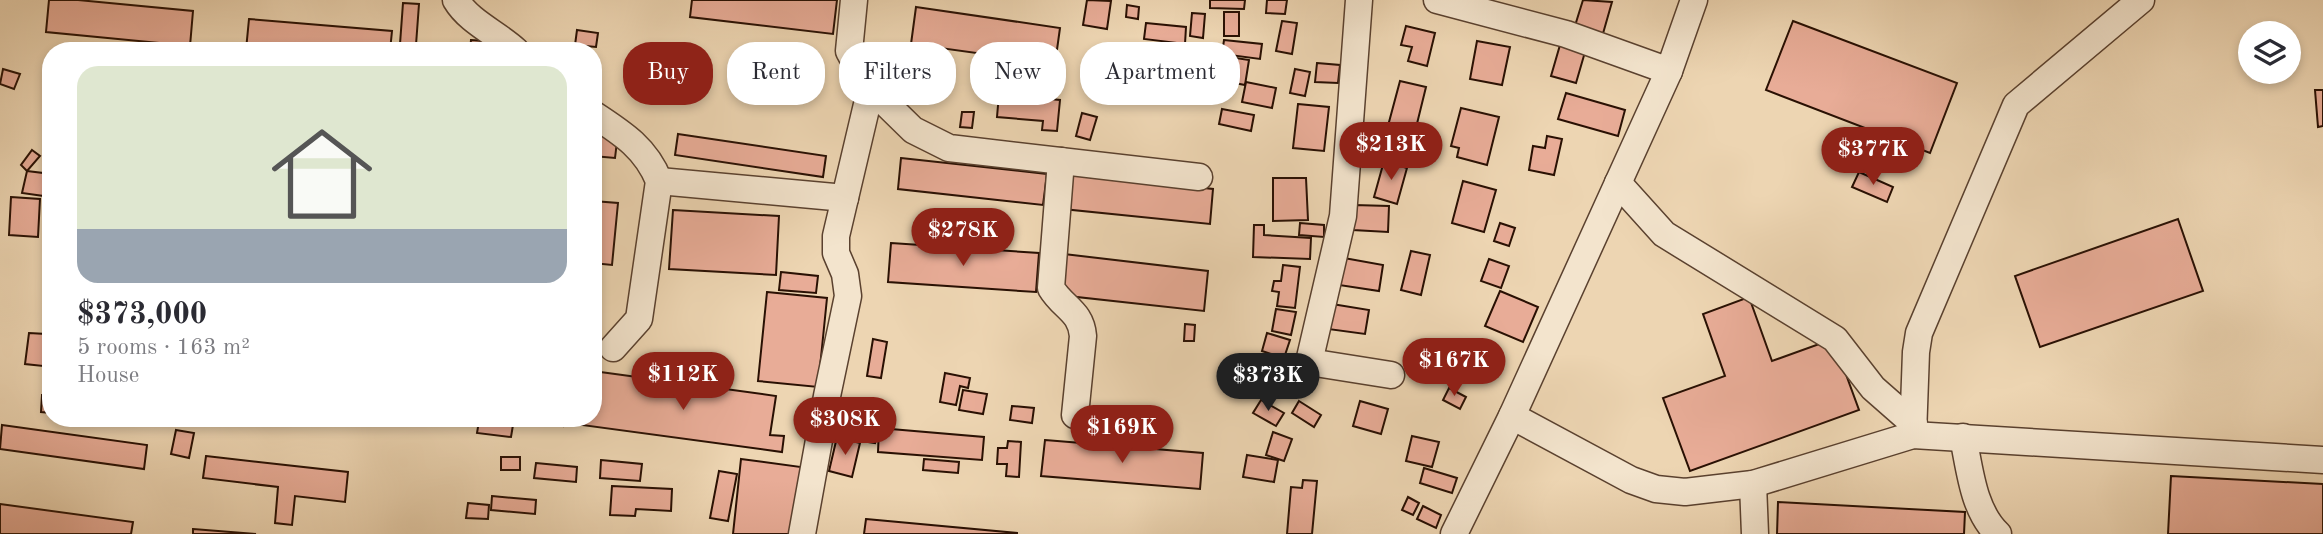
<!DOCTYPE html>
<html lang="en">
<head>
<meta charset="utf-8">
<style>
	body { margin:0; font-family:"Old Standard TT",serif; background:#f7f7f7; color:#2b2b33; height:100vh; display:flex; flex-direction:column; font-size:26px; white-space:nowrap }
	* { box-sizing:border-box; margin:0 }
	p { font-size:23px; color:#7c7c81 }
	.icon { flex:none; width:38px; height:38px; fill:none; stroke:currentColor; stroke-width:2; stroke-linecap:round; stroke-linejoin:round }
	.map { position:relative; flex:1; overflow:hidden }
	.details { position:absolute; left:42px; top:42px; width:560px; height:385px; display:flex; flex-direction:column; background:#fff; border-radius:28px; box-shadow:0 4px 10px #0003 }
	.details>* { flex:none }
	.hud { position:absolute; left:623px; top:42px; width:665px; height:63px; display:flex; gap:14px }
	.buttons { position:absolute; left:2238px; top:21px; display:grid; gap:14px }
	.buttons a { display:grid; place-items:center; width:63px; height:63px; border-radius:50%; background:#fff; box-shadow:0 4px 10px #0003; font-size:35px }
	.price { position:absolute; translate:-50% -60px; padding:0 16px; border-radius:24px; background:#8f2418; color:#fff; font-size:23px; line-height:46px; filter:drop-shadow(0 2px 4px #0008) }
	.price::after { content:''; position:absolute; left:50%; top:42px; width:21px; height:16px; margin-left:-10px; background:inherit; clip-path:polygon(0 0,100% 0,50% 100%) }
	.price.current { background:#222; color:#fff }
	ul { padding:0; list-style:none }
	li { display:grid; align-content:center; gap:14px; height:371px; padding:0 35px }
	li+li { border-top:2px solid #e1e1e2 }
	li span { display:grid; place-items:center; height:217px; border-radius:21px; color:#555 }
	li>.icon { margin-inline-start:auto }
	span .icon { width:126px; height:126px; fill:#fffc; stroke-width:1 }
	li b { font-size:30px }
	.tag { padding:0 24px; border-radius:28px; background:#fff; box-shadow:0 4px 10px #0003; font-size:24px; line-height:63px }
	.tag.current { background:#8f2418; color:#fff }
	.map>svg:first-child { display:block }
</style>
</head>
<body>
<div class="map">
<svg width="2323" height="534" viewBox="0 0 2323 534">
	<rect width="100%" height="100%" fill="#edd5b2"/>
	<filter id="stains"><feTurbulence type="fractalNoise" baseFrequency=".00286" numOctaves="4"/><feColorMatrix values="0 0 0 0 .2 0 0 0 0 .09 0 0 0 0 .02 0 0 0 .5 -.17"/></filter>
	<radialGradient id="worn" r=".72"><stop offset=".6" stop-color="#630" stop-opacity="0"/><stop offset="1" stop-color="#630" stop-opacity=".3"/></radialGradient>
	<g fill="#e8ac97" stroke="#291003" stroke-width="2">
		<polygon points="49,0 78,0 193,11 190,46 46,32"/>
		<polygon points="692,0 837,0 833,34 690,17"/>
		<polygon points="1087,0 1111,1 1107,29 1083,25"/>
		<polygon points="1210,0 1245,0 1244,9 1210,8"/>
		<polygon points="1267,0 1287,0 1285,14 1266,13"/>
		<polygon points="1583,0 1612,2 1602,37 1574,29"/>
		<polygon points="403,3 419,4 416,45 400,44"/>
		<polygon points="1127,5 1139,7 1138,19 1126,17"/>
		<polygon points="916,7 1060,28 1055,64 911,44"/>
		<rect x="1224" y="12" width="15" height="24"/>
		<polygon points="1192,13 1205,14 1203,38 1190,36"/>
		<polygon points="249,19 392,31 390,51 246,50"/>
		<polygon points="1282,21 1297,23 1292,54 1276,51"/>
		<polygon points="1793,21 1957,83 1930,153 1766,90"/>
		<polygon points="1146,23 1186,27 1185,44 1144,39"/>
		<polygon points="1406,26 1435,33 1427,66 1408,61 1412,47 1401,45"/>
		<polygon points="577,30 598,33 596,47 575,45"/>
		<polygon points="471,40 484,41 484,51 470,51"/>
		<polygon points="1224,40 1262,44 1260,59 1222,54"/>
		<polygon points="1477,41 1510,47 1502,85 1470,79"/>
		<polygon points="1560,45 1585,52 1576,83 1551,76"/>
		<polygon points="1142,47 1180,54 1176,76 1138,69"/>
		<polygon points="1200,48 1212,50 1209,70 1197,68"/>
		<polygon points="1223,56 1249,60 1245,85 1219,80"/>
		<polygon points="1317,63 1340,65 1338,83 1315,82"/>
		<polygon points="3,69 20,74 14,89 0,84"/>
		<polygon points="1295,69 1310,72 1305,96 1290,93"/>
		<polygon points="1400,81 1426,87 1412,144 1385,137"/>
		<polygon points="1246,82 1276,88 1272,108 1242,102"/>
		<polygon points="2315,90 2323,90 2323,126 2318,127"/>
		<polygon points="1566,93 1625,110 1618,136 1558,119"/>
		<polygon points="999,94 1060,100 1057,131 1042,130 1043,121 997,117"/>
		<polygon points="1298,104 1329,107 1324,151 1293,148"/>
		<polygon points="1461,108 1499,117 1487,165 1457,157 1459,148 1451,146"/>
		<polygon points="1222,109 1254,115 1251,131 1219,124"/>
		<polygon points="962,112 974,112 972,128 960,127"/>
		<polygon points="1082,113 1097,117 1090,140 1076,136"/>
		<polygon points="593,130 618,133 615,158 593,156"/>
		<polygon points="678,134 826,156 823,177 675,155"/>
		<polygon points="1547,136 1562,139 1554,175 1529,170 1533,146 1545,148"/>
		<polygon points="32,150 40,156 27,171 21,165"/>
		<polygon points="901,158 1047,174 1043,205 898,189"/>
		<polygon points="1384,161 1407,168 1397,204 1374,197"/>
		<polygon points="27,171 51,174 51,197 22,193"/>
		<polygon points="1859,172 1893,187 1887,202 1852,187"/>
		<polygon points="1067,173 1213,189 1210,224 1063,209"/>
		<polygon points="1273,178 1306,178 1308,220 1273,221"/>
		<polygon points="1463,181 1496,190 1484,232 1452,223"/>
		<polygon points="11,197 40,199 38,237 9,235"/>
		<polygon points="593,201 618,203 612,265 593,263"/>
		<polygon points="1354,205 1389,206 1388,232 1353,230"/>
		<polygon points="673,210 779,216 776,275 669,269"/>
		<polygon points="2178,219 2203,291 2040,347 2015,276"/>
		<polygon points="1300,223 1324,225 1324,237 1299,235"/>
		<polygon points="1500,223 1515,228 1509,246 1494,241"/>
		<polygon points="1254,225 1264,225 1264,235 1311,238 1310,259 1253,257"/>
		<polygon points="891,243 1039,253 1036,292 888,282"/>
		<polygon points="1411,251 1430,255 1421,295 1401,290"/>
		<polygon points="1064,254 1208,271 1204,311 1059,295"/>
		<polygon points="1344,258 1383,265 1379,291 1339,285"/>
		<polygon points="1489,259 1509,266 1501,288 1481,281"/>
		<polygon points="1283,265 1300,267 1295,308 1277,306 1279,292 1272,291 1274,281 1281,281"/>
		<polygon points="781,272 818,276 816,293 779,290"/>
		<polygon points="1500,291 1538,307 1523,342 1485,326"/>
		<polygon points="767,292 827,298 818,387 758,381"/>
		<polygon points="1749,297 1772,361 1833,339 1859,410 1690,471 1663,398 1725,376 1703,314"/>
		<polygon points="1332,304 1369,310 1365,334 1328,329"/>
		<polygon points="1276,309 1296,312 1291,335 1272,331"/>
		<polygon points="1185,324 1195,325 1194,341 1184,341"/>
		<polygon points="29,333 46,334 43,366 25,364"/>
		<polygon points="1267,333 1290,340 1284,358 1262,351"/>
		<polygon points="873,339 887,342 881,378 867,376"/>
		<polygon points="593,371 776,396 770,435 784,436 782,452 567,423 567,418 593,418"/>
		<polygon points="945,373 970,378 968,388 960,386 956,405 940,402"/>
		<polygon points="1266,374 1274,386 1265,393 1256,381"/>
		<polygon points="1449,388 1466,397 1460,409 1443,400"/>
		<polygon points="963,390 987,394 983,414 959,410"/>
		<polygon points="42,395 51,396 51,413 41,412"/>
		<polygon points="1261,400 1284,413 1276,426 1253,413"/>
		<polygon points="1299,401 1321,415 1314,427 1292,413"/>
		<polygon points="1360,401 1388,409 1381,434 1353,426"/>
		<polygon points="1012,406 1034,408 1032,423 1010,420"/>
		<polygon points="1144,412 1164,415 1162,432 1142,429"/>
		<polygon points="845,417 879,422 875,443 842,438"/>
		<polygon points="517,418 564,418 563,426"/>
		<polygon points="479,421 513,425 511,437 477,433"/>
		<polygon points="2,425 147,445 144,469 0,449"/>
		<polygon points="879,428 984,437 982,460 878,452"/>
		<polygon points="176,430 194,433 189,458 171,454"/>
		<polygon points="1273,432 1292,439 1284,461 1266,455"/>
		<polygon points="1412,436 1439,442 1432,467 1406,461"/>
		<polygon points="837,437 860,443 852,477 829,471"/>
		<polygon points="1045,440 1203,453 1200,489 1041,476"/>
		<polygon points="1008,441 1021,442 1019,477 1006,476 1007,464 997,464 998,448 1007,448"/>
		<polygon points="1247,455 1278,460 1274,482 1243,477"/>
		<polygon points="206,456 348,472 345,502 295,496 292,525 275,523 278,487 203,478"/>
		<rect x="501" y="457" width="19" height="13"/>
		<polygon points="741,459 801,467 793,534 733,534"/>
		<polygon points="924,459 959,462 958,473 923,470"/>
		<polygon points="601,460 642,464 640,481 600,478"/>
		<polygon points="536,463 577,467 576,482 534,478"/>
		<polygon points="1424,468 1457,478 1452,493 1420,483"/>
		<polygon points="719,471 737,474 728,521 710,518"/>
		<polygon points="2171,476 2323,484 2323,534 2168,534"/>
		<polygon points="1303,480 1317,481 1312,534 1287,534 1291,487 1302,488"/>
		<polygon points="612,486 672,489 671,511 636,509 635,516 610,515"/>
		<polygon points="492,496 536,500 535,514 491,510"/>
		<polygon points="1408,497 1419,503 1413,515 1402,510"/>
		<polygon points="1778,502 1965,512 1964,534 1777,534"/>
		<polygon points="468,503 489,505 488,519 466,518"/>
		<polygon points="0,504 133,522 131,534 0,534"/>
		<polygon points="1423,506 1441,515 1436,528 1417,519"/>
		<polygon points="866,519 1017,533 1017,534 864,534"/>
		<polygon points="193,529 256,534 193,534"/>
	</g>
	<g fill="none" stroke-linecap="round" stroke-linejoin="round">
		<defs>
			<g id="minor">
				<path d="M456 0C469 22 498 34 516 51"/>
				<polyline points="1359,0 1343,216 1309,362 1391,375"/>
				<polyline points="1437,0 1566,34 1669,71"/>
				<polyline points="868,86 913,130 949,148 1199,177"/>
				<path d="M593 114C622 133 646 148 659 181L639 319 613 348"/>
				<path d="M1061 161 1051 288C1063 308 1081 311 1083 336L1075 415"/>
				<polyline points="659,181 845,198"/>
				<polyline points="1618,183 1664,234 1835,339 1873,388 1914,424"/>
				<polyline points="1512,416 1631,480 1656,489 1685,492 1753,484 1913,435 2323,460"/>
				<polyline points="1913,435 1916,352 1919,333 2016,105 2141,0"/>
				<path d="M1963 437C1970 470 1973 510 1998 534"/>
				<polyline points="1753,484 1755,534"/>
				<polyline points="802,534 827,396 848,296 845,274 836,253 836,236 869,96 868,86 849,51 854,0"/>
				<polyline points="1454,534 1512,416 1669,71 1694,0"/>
			</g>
		</defs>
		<use href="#minor" stroke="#5a412f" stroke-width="29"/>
		<use href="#minor" stroke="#f3e4cd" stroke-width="26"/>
	</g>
	<rect width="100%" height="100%" filter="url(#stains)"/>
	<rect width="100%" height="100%" fill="url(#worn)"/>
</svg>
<div class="buttons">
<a><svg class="icon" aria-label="layers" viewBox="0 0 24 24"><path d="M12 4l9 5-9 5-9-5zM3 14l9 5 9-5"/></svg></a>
</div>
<b class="price" style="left:1391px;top:182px">$213K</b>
<b class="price" style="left:1873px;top:187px">$377K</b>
<b class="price" style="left:963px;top:268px">$278K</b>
<b class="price" style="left:1454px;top:398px">$167K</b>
<b class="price" style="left:683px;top:412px">$112K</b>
<b class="price current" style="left:1268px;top:413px">$373K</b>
<b class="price" style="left:845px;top:457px">$308K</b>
<b class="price" style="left:1122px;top:465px">$169K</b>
<div class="hud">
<a class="tag current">Buy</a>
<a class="tag">Rent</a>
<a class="tag">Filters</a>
<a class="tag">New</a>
<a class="tag">Apartment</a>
</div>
<section class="details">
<ul>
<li><span style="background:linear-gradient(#dfe7d0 75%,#9aa5b1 0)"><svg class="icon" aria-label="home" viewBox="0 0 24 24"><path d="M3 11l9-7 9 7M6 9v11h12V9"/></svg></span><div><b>$373,000</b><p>5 rooms · 163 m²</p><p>House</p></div></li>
</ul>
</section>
</div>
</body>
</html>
